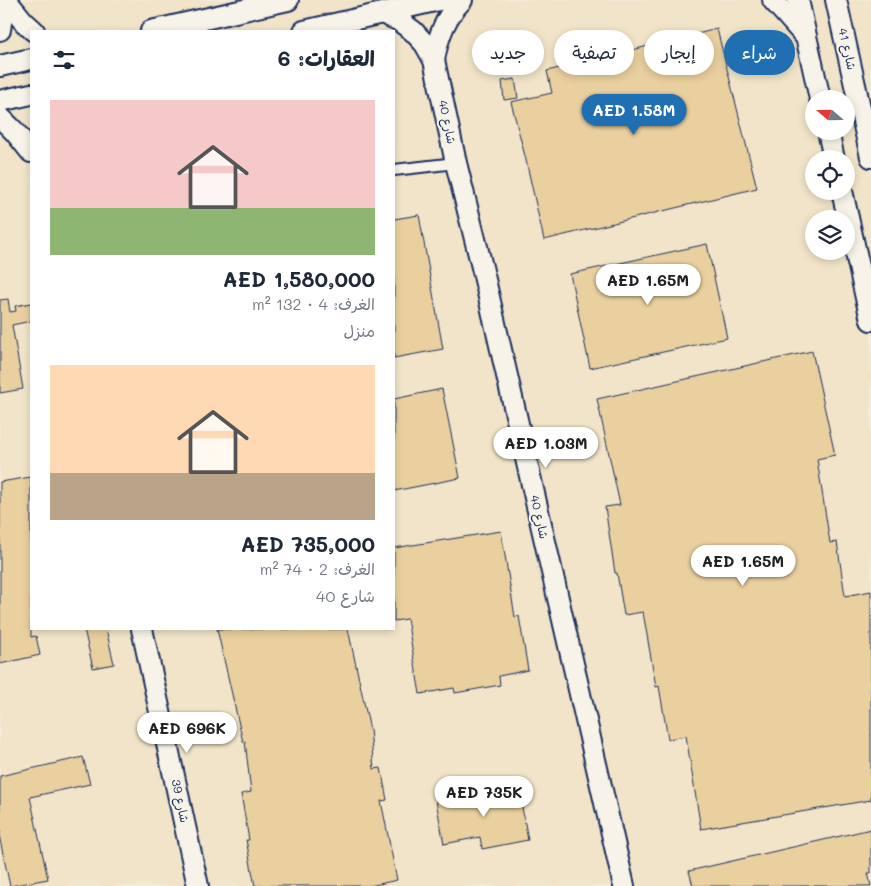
<!DOCTYPE html>
<html lang="ar">
<head>
<meta charset="utf-8">
<style>
	body { margin:0; font-family:Mali,"Playpen Sans Arabic",sans-serif; background:#f6f6f7; color:#1f2937; direction:rtl; height:100vh; display:flex; flex-direction:column; font-size:19px; white-space:nowrap }
	* { box-sizing:border-box; margin:0 }
	p { font-size:16px; color:#747a83 }
	.icon { flex:none; width:28px; height:28px; fill:none; stroke:currentColor; stroke-width:2; stroke-linecap:round; stroke-linejoin:round }
	.map { position:relative; flex:1; overflow:hidden; direction:ltr }
	.details { position:absolute; left:30px; top:30px; width:365px; height:600px; display:flex; flex-direction:column; background:#fff; border-radius:0px; box-shadow:0 2px 8px #0003; direction:rtl }
	.details>* { flex:none }
	.guide { position:absolute; left:410px; top:30px; width:385px; height:45px; direction:rtl; display:flex; gap:10px }
	.needle { width:32px; rotate:290deg }
	.buttons { position:absolute; left:805px; top:90px; display:grid; gap:10px }
	.buttons a { display:grid; place-items:center; width:50px; height:50px; border-radius:50%; background:#fff; box-shadow:0 2px 8px #0003; font-size:25px }
	.price { position:absolute; translate:-50% -42px; padding:0 11px; border-radius:18px; background:#fff; color:#222; font-size:16px; line-height:32px; filter:drop-shadow(0 1px 2px #0008) }
	.price::after { content:''; position:absolute; left:50%; top:30px; width:15px; height:11px; margin-left:-8px; background:inherit; clip-path:polygon(0 0,100% 0,50% 100%) }
	.price.selected { background:#1f6fb2; color:#fff }
	ul { padding:0; list-style:none }
	li { display:grid; align-content:center; gap:10px; height:265px; padding:0 20px }
	li span { display:grid; place-items:center; height:155px; border-radius:0px; color:#555 }
	li>.icon { margin-inline-start:auto }
	span .icon { width:90px; height:90px; fill:#fffc; stroke-width:1 }
	li b { font-size:21px }
	h2 { display:flex; justify-content:space-between; align-items:center; height:60px; padding:0 20px; font-size:21px }
	.tag { padding:0 18px; border-radius:22px; background:#fff; box-shadow:0 2px 8px #0003; font-size:18px; line-height:45px }
	.tag.selected { background:#1f6fb2; color:#fff }
	.map>svg:first-child { display:block }
</style>
</head>
<body>
<div class="map">
<svg width="871" height="886" viewBox="0 0 871 886">
	<rect width="100%" height="100%" fill="#f4ecd9"/>
	<filter id="ink" filterUnits="userSpaceOnUse"><feTurbulence type="fractalNoise" baseFrequency=".02" numOctaves="2"/><feDisplacementMap in="SourceGraphic" scale="10" xChannelSelector="R" yChannelSelector="G"/><feConvolveMatrix kernelMatrix="1 2 1 2 8 2 1 2 1" color-interpolation-filters="sRGB"/></filter>
	<g filter="url(#ink)">
		<path fill="#f1e4c8" fill-rule="evenodd" d="M0 0H871V886H0ZM31 31H394V629H31ZM814 99H846V131H814ZM814 159H846V191H814ZM814 219H846V251H814Z"/>
		<g fill="#ead09f" stroke="#1b2f5e">
			<polygon points="717,29 757,188 544,240 525,156 511,102 552,93 547,71"/>
			<polygon points="515,79 518,98 504,100 502,81"/>
			<polygon points="419,215 443,349 394,358 394,219"/>
			<polygon points="707,244 727,338 590,368 570,274"/>
			<polygon points="8,299 10,312 16,311 15,306 31,303 31,321 12,325 23,389 0,393 0,300"/>
			<polygon points="812,351 835,455 817,459 830,543 837,542 845,596 871,591 871,800 701,829 686,736 668,739 659,686 656,687 643,612 624,615 617,573 615,573 605,507 620,505 597,399"/>
			<polygon points="442,389 460,478 394,491 394,399"/>
			<polygon points="31,477 31,637 36,636 40,655 0,664 0,482"/>
			<polygon points="501,531 515,617 519,616 528,670 499,676 500,685 455,693 454,688 420,694 407,619 394,621 394,548"/>
			<polygon points="84,629 106,629 114,664 93,668"/>
			<polygon points="217,629 348,629 370,730 374,769 381,768 387,800 381,801 397,880 370,886 255,886 246,840 249,840 241,794 251,792 245,741 243,742"/>
			<polygon points="83,757 90,784 30,797 48,879 10,886 0,840 0,776"/>
			<polygon points="518,786 528,840 482,849 480,837 444,844 436,801"/>
			<polygon points="871,829 871,873 868,873 871,886 693,886 689,871"/>
		</g>
		<g fill="none" stroke-linecap="round" stroke-linejoin="round">
			<defs>
				<polyline id="lane" points="394,170 456,163"/>
				<g id="street">
					<polyline points="6,0 24,22 34,31"/>
					<polyline points="773,0 805,36"/>
					<polyline points="798,0 820,99"/>
					<polyline points="836,0 871,157"/>
					<polyline points="382,13 398,20 413,31 425,44 434,60 456,163 483,271 624,886"/>
					<polyline points="0,30 4,0"/>
					<polyline points="151,31 288,0"/>
					<polyline points="304,31 439,0"/>
					<path d="M434 60C438 37 445 17 462 0"/>
					<polyline points="0,66 31,59"/>
					<polyline points="0,101 31,94"/>
					<polyline points="0,117 15,132 31,152"/>
					<polyline points="828,131 834,159"/>
					<polyline points="842,191 871,320"/>
					<polyline points="142,629 198,886"/>
				</g>
			</defs>
			<use href="#lane" stroke="#1b2f5e" stroke-width="14"/>
			<use href="#street" stroke="#1b2f5e" stroke-width="24"/>
			<use href="#lane" stroke="#f7f3e8" stroke-width="10"/>
			<use href="#street" stroke="#f7f3e8" stroke-width="20"/>
		</g>
	</g>
	<g text-anchor="middle" stroke-width="4" stroke-linejoin="round" paint-order="stroke">
		<g font-size="12" fill="#1b2f5e" stroke="#f7f3e8">
			<text transform="translate(847 49) rotate(77)" y="4">شارع 41</text>
			<text transform="translate(447 122) rotate(78)" y="4">شارع 40</text>
			<text transform="translate(539 517) rotate(77)" y="4">شارع 40</text>
			<text transform="translate(180 801) rotate(78)" y="4">شارع 39</text>
		</g>
	</g>
</svg>
<div class="buttons">
<a><svg class="needle" viewBox="-14 -14 28 28"><path d="M0-13l5 13h-10z" fill="#e53935"/><path d="M0 13l5-13h-10z" fill="#747a83"/></svg></a>
<a><svg class="icon" aria-label="locate" viewBox="0 0 24 24"><circle cx="12" cy="12" r="6"/><path d="M12 2v4M12 18v4M2 12h4M18 12h4"/></svg></a>
<a><svg class="icon" aria-label="layers" viewBox="0 0 24 24"><path d="M12 4l9 5-9 5-9-5zM3 14l9 5 9-5"/></svg></a>
</div>
<b class="price selected" style="left:634px;top:136px">AED 1.58M</b>
<b class="price" style="left:648px;top:306px">AED 1.65M</b>
<b class="price" style="left:546px;top:469px">AED 1.03M</b>
<b class="price" style="left:743px;top:587px">AED 1.65M</b>
<b class="price" style="left:187px;top:754px">AED 696K</b>
<b class="price" style="left:484px;top:818px">AED 735K</b>
<div class="guide">
<a class="tag selected">شراء</a>
<a class="tag">إيجار</a>
<a class="tag">تصفية</a>
<a class="tag">جديد</a>
</div>
<section class="details">
<h2>العقارات: 6<svg class="icon" aria-label="filters" viewBox="0 0 24 24"><path d="M4 7h16M4 17h16"/><circle cx="9" cy="7" r="2"/><circle cx="15" cy="17" r="2"/></svg></h2>
<ul>
<li><span style="background:linear-gradient(#f6c9c9 70%,#8fb573 0)"><svg class="icon" aria-label="home" viewBox="0 0 24 24"><path d="M3 11l9-7 9 7M6 9v11h12V9"/></svg></span><div><b>AED 1,580,000</b><p>الغرف: 4 · 132 m²</p><p>منزل</p></div></li>
<li><span style="background:linear-gradient(#ffd9b3 70%,#b9a48a 0)"><svg class="icon" aria-label="home" viewBox="0 0 24 24"><path d="M3 11l9-7 9 7M6 9v11h12V9"/></svg></span><div><b>AED 735,000</b><p>الغرف: 2 · 74 m²</p><p>شارع 40</p></div></li>
</ul>
</section>
</div>
</body>
</html>
